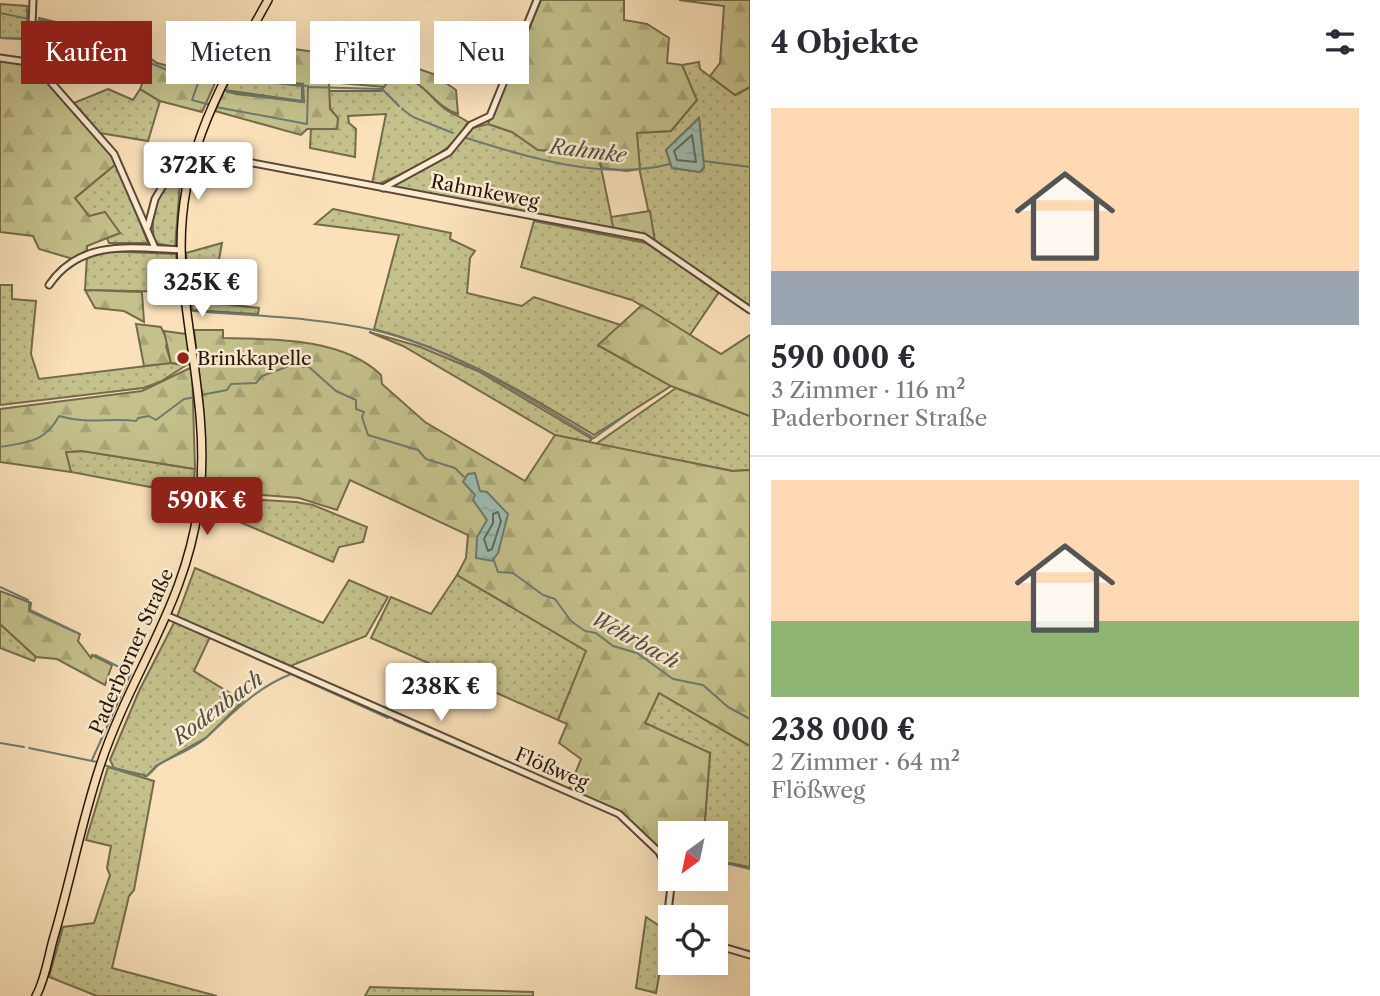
<!DOCTYPE html>
<html lang="de">
<head>
<meta charset="utf-8">
<style>
	body { margin:0; font-family:"Libre Caslon Text",serif; background:#f2f2f3; color:#2b2b33; height:100vh; display:flex; flex-direction:column; font-size:26px; white-space:nowrap }
	* { box-sizing:border-box; margin:0 }
	p { font-size:23px; color:#7c7c81 }
	.icon { flex:none; width:38px; height:38px; fill:none; stroke:currentColor; stroke-width:2; stroke-linecap:round; stroke-linejoin:round }
	.map { position:relative; flex:1; overflow:hidden }
	.panel { display:flex; flex-direction:column; background:#fff; width:630px }
	.panel>* { flex:none }
	.guide { position:absolute; left:21px; top:21px; width:623px; height:63px; display:flex; gap:14px }
	.needle { width:46px; rotate:213deg }
	.fabs { position:absolute; left:658px; top:821px; display:grid; gap:14px }
	.fabs a { display:grid; place-items:center; width:70px; height:70px; border-radius:0px; background:#fff; box-shadow:0 7px 28px #0002; font-size:35px }
	.price { position:absolute; translate:-50% -60px; padding:0 16px; border-radius:7px; background:#fff; color:#222; font-size:23px; line-height:46px; filter:drop-shadow(0 2px 4px #0008) }
	.price::after { content:''; position:absolute; left:50%; top:42px; width:21px; height:16px; margin-left:-10px; background:inherit; clip-path:polygon(0 0,100% 0,50% 100%) }
	.price.current { background:#8f2418; color:#fff }
	ul { padding:0; list-style:none }
	li { display:grid; align-content:center; gap:14px; height:371px; padding:0 21px }
	li+li { border-top:2px solid #e1e1e2 }
	li span { display:grid; place-items:center; height:217px; border-radius:0px; color:#555 }
	li>.icon { margin-inline-start:auto }
	span .icon { width:126px; height:126px; fill:#fffc; stroke-width:1 }
	li b { font-size:30px }
	h2 { display:flex; justify-content:space-between; align-items:center; height:84px; padding:0 21px; font-size:30px }
	.chip { padding:0 24px; border-radius:0px; background:#fff; box-shadow:0 7px 28px #0002; font-size:24px; line-height:63px }
	.chip.current { background:#8f2418; color:#fff }
	main { display:flex; flex:1; min-height:0 }
	.map>svg:first-child { display:block }
</style>
</head>
<body>
<main>
<div class="map">
<svg width="750" height="996" viewBox="0 0 750 996">
	<defs>
		<pattern id="grass-dots" width="8" height="8" patternUnits="userSpaceOnUse" patternTransform="scale(1.75)"><rect width="8" height="8" fill="#c4c18c"/><path d="M2 2h.1M6 6h.1" fill="none" stroke="#a8a577" stroke-width="1.8" stroke-linecap="round"/></pattern>
		<pattern id="forest-firs" width="22" height="20" patternUnits="userSpaceOnUse" patternTransform="scale(1.75)"><rect width="22" height="20" fill="#c4c18c"/><path d="M5 1l3.5 6h-7zM16 11l3.5 6h-7z" fill="#a8a577"/></pattern>
		<pattern id="park-crowns" width="20" height="18" patternUnits="userSpaceOnUse" patternTransform="scale(1.75)"><rect width="20" height="18" fill="#c4c18c"/><path d="M2 6a3 3 0 1 1 6 0M12 15a3 3 0 1 1 6 0" fill="none" stroke="#a8a577"/></pattern>
		<pattern id="water-ripples" width="26" height="14" patternUnits="userSpaceOnUse" patternTransform="scale(1.75)"><rect width="26" height="14" fill="#9ebdb2"/><path d="M2 4q2-2 4 0t4 0M15 11q2-2 4 0t4 0" fill="none" stroke="#88a298"/></pattern>
	</defs>
	<rect width="100%" height="100%" fill="#fae1ba"/>
	<filter id="stains"><feTurbulence type="fractalNoise" baseFrequency=".00286" numOctaves="4"/><feColorMatrix values="0 0 0 0 .2 0 0 0 0 .09 0 0 0 0 .02 0 0 0 .5 -.17"/></filter>
	<radialGradient id="worn" r=".72"><stop offset=".6" stop-color="#630" stop-opacity="0"/><stop offset="1" stop-color="#630" stop-opacity=".3"/></radialGradient>
	<g fill="url(#grass-dots)" stroke="#756b4b" stroke-width="2" fill-rule="evenodd">
		<polygon points="0,4 27,6 27,39 0,38"/>
		<polygon points="39,18 122,38 115,58 88,47 37,40"/>
		<path d="M699 62 700 69 735 95 750 87V306L655 242 640 172 636 133 671 131 696 100 682 65ZM699 118 704 168 700 172 672 168 666 150Z"/>
		<path d="M392 75C423 79 423 91 444 108 451 114 460 116 468 122 450 157 413 168 379 184H372L386 114 348 116 349 123 356 129 355 157 310 148 311 128H337L338 118 330 109 328 91H381Z"/>
		<polygon points="231,78 302,86 302,101 224,90"/>
		<polygon points="108,89 133,100 140,89 160,101 148,141 100,133 74,103"/>
		<polygon points="488,124 512,132 538,150 598,153 614,230 390,187 390,184 450,154 473,128"/>
		<polygon points="117,163 148,243 109,243 107,238 120,233 89,216 75,198"/>
		<path d="M168 180 180 183 175 247 155 243C149 218 155 202 168 180Z"/>
		<path d="M333 209 451 233 450 239 475 251 470 258 467 293 522 306 534 297 621 325 599 346 671 386 594 435C518 390 460 352 374 329L399 235 315 224Z"/>
		<polygon points="534,221 646,243 719,292 690,335 632,300 521,267"/>
		<polygon points="222,243 216,276 226,278 223,304 259,308 258,314 192,310 186,253"/>
		<polygon points="101,251 176,254 179,292 85,290 87,256"/>
		<polygon points="0,285 12,285 12,299 36,301 31,354 39,379 171,363 185,366 160,382 143,388 0,405"/>
		<polygon points="369,332 418,346 478,371 592,439 589,442 555,435 403,346"/>
		<polygon points="676,388 750,416 750,470 733,471 596,444"/>
		<polygon points="82,451 195,469 192,495 71,472 65,452"/>
		<polygon points="209,497 296,502 313,505 367,527 363,542 339,547 333,562 207,508"/>
		<polygon points="195,568 323,623 349,580 388,597 366,636 288,667 177,617"/>
		<polygon points="457,575 587,651 558,720 371,638 391,597 431,614"/>
		<polygon points="175,621 210,637 194,671 243,701 207,737 156,766 147,776 114,768 110,760 139,691"/>
		<polygon points="0,624 36,657 34,661 0,648"/>
		<polygon points="659,693 750,746 750,867 729,863 716,866 716,833 704,833 710,753 645,723"/>
		<polygon points="108,767 154,781 134,890 129,896 112,968 217,996 97,996 49,977 63,927 94,923 110,875 107,868 111,846 86,840"/>
		<polygon points="646,917 667,931 656,993 636,988"/>
		<polygon points="370,987 533,992 533,996 365,996"/>
	</g>
	<g fill="url(#forest-firs)" stroke="#756b4b" stroke-width="2">
		<polygon points="541,0 624,0 624,20 647,24 669,38 667,63 682,65 697,100 671,131 637,133 640,169 627,171 602,168 598,153 538,150 512,132 488,124"/>
		<polygon points="679,0 750,0 750,87 735,95 710,76 720,63 724,6"/>
		<polygon points="122,38 157,63 217,79 202,112 160,101 140,89 142,84 123,70 125,62 115,58"/>
		<path d="M249 43 405 64 433 74 456 90 458 114C431 105 428 80 393 75L384 87 329 82 330 109 338 118 337 129H307L301 135 215 111 224 90 236 94 304 102 303 84 234 77 233 72Z"/>
		<polygon points="0,60 33,67 102,142 117,163 75,198 89,216 105,212 120,233 87,246 87,251 73,259 39,249 33,236 0,232"/>
		<polygon points="650,211 655,242 614,230 611,217"/>
		<polygon points="85,290 142,292 144,322 124,311 95,308"/>
		<polygon points="642,305 721,354 750,335 750,416 671,386 598,345"/>
		<polygon points="136,324 161,327 168,342 166,346 171,363 144,366"/>
		<path d="M194 330H223V338C274 339 343 338 381 375L382 384 425 422 525 481 555 435 732 471 750 470V746L659 693 645 723 710 753 704 833H670V868C646 824 613 809 569 789L581 759 559 743 567 724 558 720 586 651 457 575 466 558 468 535 350 480 337 510 299 498 204 490 203 406Z"/>
		<polygon points="192,367 195,469 82,451 66,452 71,472 0,462 0,409 142,391"/>
		<polygon points="0,591 31,603 30,610 80,634 78,641 91,658 92,655 112,665 105,685 57,659 36,657 0,624"/>
	</g>
	<polygon fill="url(#park-crowns)" stroke="#756b4b" stroke-width="2" points="164,331 186,334 192,365 171,363"/>
	<g fill="url(#water-ripples)" stroke="#6e7a6f" stroke-width="2">
		<polygon points="699,118 704,167 700,172 672,168 666,150"/>
		<polygon points="475,473 480,491 487,492 508,514 498,553 492,561 476,558 477,537 487,520 473,500 475,495 463,482 468,474"/>
	</g>
	<g fill="none" stroke-linecap="round" stroke-linejoin="round">
		<g stroke="#62695e" stroke-width="2">
			<polygon points="692,135 696,162 677,160 674,151"/>
			<polygon points="498,512 501,521 492,549 488,551 484,539 493,523 493,514"/>
		</g>
		<g stroke="#6e7a6f" stroke-width="2">
			<polyline points="0,13 29,19 29,30"/>
			<polyline points="39,20 113,35 148,62 198,83 192,100 211,105"/>
			<polyline points="0,38 29,39"/>
			<polyline points="236,78 308,86"/>
			<polyline points="227,92 303,102 303,85"/>
			<polyline points="216,107 307,124 308,87 382,89 399,106"/>
			<polyline points="402,109 413,117 453,133"/>
			<path d="M466 138C531 158 603 181 670 164"/>
			<polyline points="704,161 750,167"/>
			<path d="M193 311C252 316 315 317 374 330 455 349 524 396 594 438L626 415"/>
			<polyline points="201,395 227,390 231,384 256,383 262,376 289,366 309,367 336,391 356,400 356,409 364,412 362,417 368,435 418,450 426,459 455,468 465,478"/>
			<path d="M0 447C29 442 45 442 59 416 90 425 110 417 136 421L138 418 149 416 156 420 184 399 196 397"/>
			<polyline points="493,558 498,572 513,573 543,595 555,599 571,621 585,631 596,633 613,646 637,653 673,679 703,685 728,707 750,719"/>
			<polyline points="0,587 28,600"/>
			<polyline points="29,604 29,611 75,632"/>
			<polyline points="95,655 127,671"/>
			<polyline points="394,720 550,787"/>
			<polyline points="0,743 24,747"/>
			<polyline points="29,748 97,762"/>
			<polyline points="92,760 131,673"/>
			<polyline points="104,765 140,776"/>
			<path d="M144 777C152 775 153 768 160 764 175 755 196 748 208 736 235 711 256 688 291 674L388 718"/>
			<polyline points="554,789 570,795"/>
			<polyline points="716,867 729,864 750,869"/>
		</g>
		<defs>
			<g id="minor">
				<polyline points="33,0 31,50 34,63 114,154 155,248"/>
				<polyline points="0,58 34,63"/>
				<polyline points="383,188 449,152 471,125 490,116 537,0"/>
				<polyline points="148,226 155,199 184,150 644,237 750,310"/>
				<path d="M49 285C81 238 133 248 181 250"/>
				<polyline points="168,616 619,814 659,852 670,874"/>
				<polyline points="670,927 667,920 672,878"/>
				<polyline points="716,945 750,955"/>
			</g>
			<path id="major" d="M36 996C45 980 48 958 53 940 70 883 81 823 100 766 132 669 189 601 200 494 208 417 188 344 182 268 174 163 219 88 268 0"/>
		</defs>
		<use href="#minor" stroke="#5b4836" stroke-width="9"/>
		<use href="#major" stroke="#26150a" stroke-width="10"/>
		<use href="#minor" stroke="#fcecd2" stroke-width="5"/>
		<use href="#major" stroke="#fae1ba" stroke-width="7"/>
	</g>
	<circle fill="#8f2418" stroke="#fcecd2" stroke-width="2.5" cx="183" cy="358" r="7"/>
	<g text-anchor="middle" stroke-width="5" stroke-linejoin="round" paint-order="stroke">
		<g font-size="19" fill="#26150a" stroke="#fcecd2">
			<text transform="translate(485 191) rotate(11)" y="7">Rahmkeweg</text>
			<text transform="translate(131 651) rotate(-66)" y="7">Paderborner Straße</text>
			<text transform="translate(552 768) rotate(23)" y="7">Flößweg</text>
		</g>
		<g font-size="19" fill="#26150a" stroke="#fcecd2" text-anchor="start">
			<text x="197" y="365">Brinkkapelle</text>
		</g>
		<g font-size="21" font-style="italic" fill="#505045" stroke="#fcecd2">
			<text transform="translate(588 151) rotate(7)" y="7">Rahmke</text>
			<text transform="translate(635 640) rotate(29)" y="7">Wehrbach</text>
			<text transform="translate(218 708) rotate(-37)" y="7">Rodenbach</text>
		</g>
	</g>
	<rect width="100%" height="100%" filter="url(#stains)"/>
	<rect width="100%" height="100%" fill="url(#worn)"/>
</svg>
<div class="fabs">
<a><svg class="needle" viewBox="-14 -14 28 28"><path d="M0-13l5 13h-10z" fill="#e53935"/><path d="M0 13l5-13h-10z" fill="#7c7c81"/></svg></a>
<a><svg class="icon" aria-label="locate" viewBox="0 0 24 24"><circle cx="12" cy="12" r="6"/><path d="M12 2v4M12 18v4M2 12h4M18 12h4"/></svg></a>
</div>
<b class="price" style="left:198px;top:202px">372K €</b>
<b class="price" style="left:202px;top:319px">325K €</b>
<b class="price current" style="left:207px;top:537px">590K €</b>
<b class="price" style="left:441px;top:723px">238K €</b>
<div class="guide">
<a class="chip current">Kaufen</a>
<a class="chip">Mieten</a>
<a class="chip">Filter</a>
<a class="chip">Neu</a>
</div>
</div>
<section class="panel">
<h2>4 Objekte<svg class="icon" aria-label="filters" viewBox="0 0 24 24"><path d="M4 7h16M4 17h16"/><circle cx="9" cy="7" r="2"/><circle cx="15" cy="17" r="2"/></svg></h2>
<ul>
<li><span style="background:linear-gradient(#ffd9b3 75%,#9aa5b1 0)"><svg class="icon" aria-label="home" viewBox="0 0 24 24"><path d="M3 11l9-7 9 7M6 9v11h12V9"/></svg></span><div><b>590 000 €</b><p>3 Zimmer · 116 m²</p><p>Paderborner Straße</p></div></li>
<li><span style="background:linear-gradient(#ffd9b3 65%,#8fb573 0)"><svg class="icon" aria-label="home" viewBox="0 0 24 24"><path d="M3 11l9-7 9 7M6 9v11h12V9"/></svg></span><div><b>238 000 €</b><p>2 Zimmer · 64 m²</p><p>Flößweg</p></div></li>
</ul>
</section>
</main>
</body>
</html>
